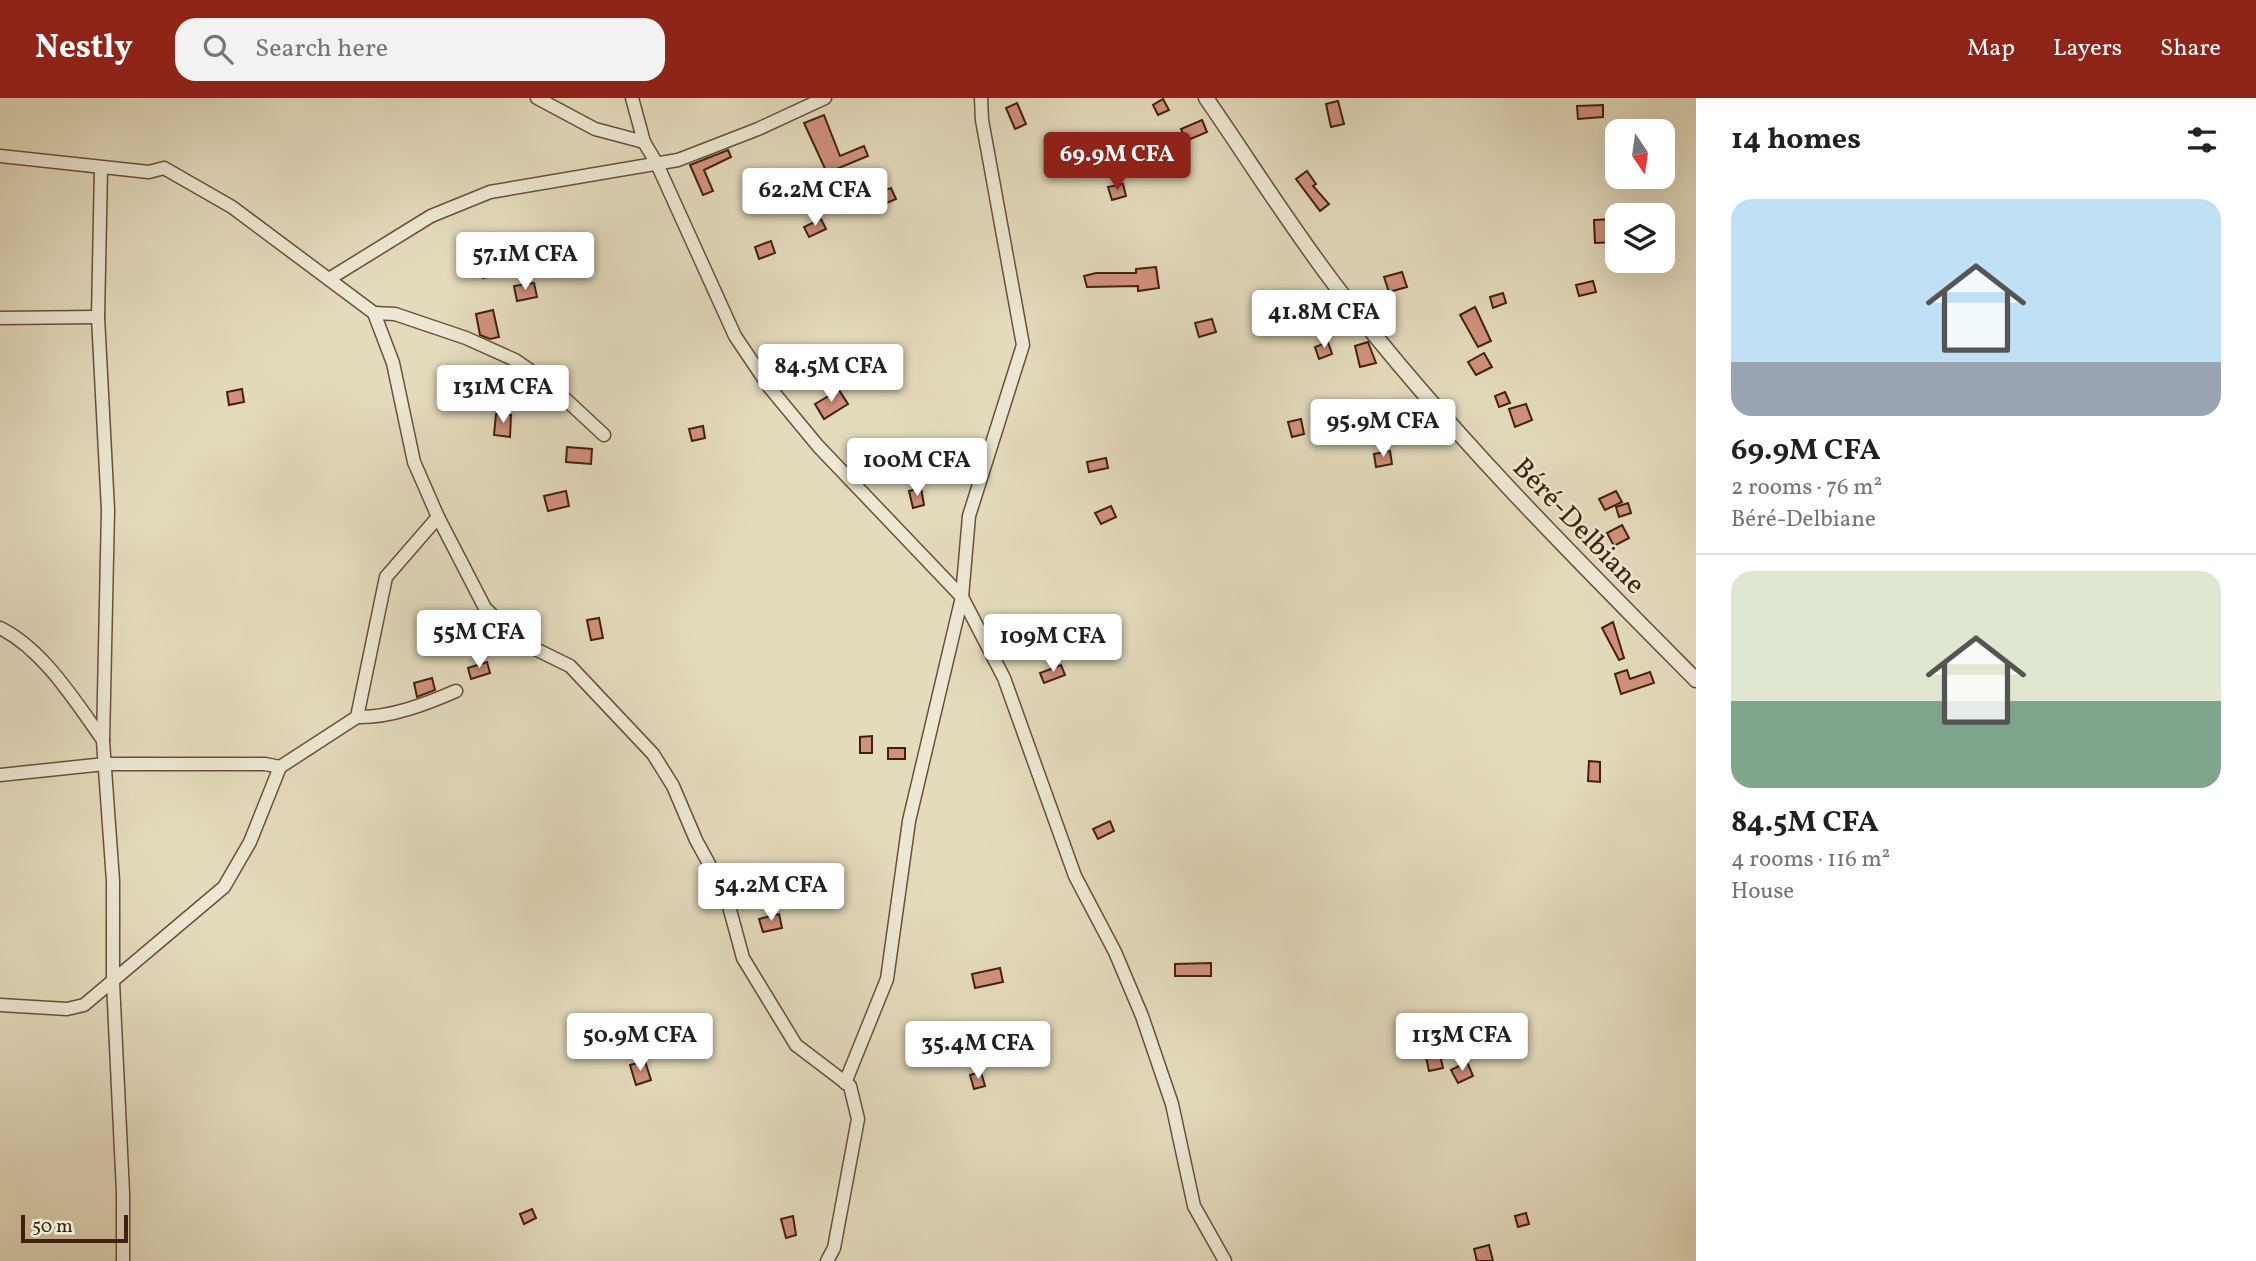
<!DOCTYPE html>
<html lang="en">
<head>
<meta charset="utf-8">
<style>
	body { margin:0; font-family:Vollkorn,serif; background:#f2f2f2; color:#202124; height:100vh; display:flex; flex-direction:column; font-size:26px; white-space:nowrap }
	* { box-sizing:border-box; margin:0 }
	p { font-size:23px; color:#757577 }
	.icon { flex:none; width:38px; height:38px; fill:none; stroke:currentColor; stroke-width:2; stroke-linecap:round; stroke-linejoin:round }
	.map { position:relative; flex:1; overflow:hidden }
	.side { display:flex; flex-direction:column; background:#fff; width:560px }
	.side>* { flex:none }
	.needle { width:46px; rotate:167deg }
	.controls { position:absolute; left:1605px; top:21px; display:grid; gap:14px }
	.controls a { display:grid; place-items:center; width:70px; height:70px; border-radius:14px; background:#fff; box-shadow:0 7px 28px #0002; font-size:35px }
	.scale { position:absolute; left:21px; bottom:18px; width:107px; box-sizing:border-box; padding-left:7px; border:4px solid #41220c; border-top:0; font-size:19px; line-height:24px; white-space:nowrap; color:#41220c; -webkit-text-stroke:5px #ede8d4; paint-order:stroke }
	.price { position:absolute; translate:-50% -60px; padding:0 16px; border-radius:7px; background:#fff; color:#222; font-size:23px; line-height:46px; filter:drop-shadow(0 2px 4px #0008) }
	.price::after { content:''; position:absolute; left:50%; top:42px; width:21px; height:16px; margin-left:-10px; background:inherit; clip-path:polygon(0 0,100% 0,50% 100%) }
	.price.current { background:#8f2418; color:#fff }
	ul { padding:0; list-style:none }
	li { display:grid; align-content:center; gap:14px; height:371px; padding:0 35px }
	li+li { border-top:2px solid #e0e0e0 }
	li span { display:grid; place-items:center; height:217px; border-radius:21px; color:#555 }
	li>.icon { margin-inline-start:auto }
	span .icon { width:126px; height:126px; fill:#fffc; stroke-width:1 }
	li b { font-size:30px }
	h2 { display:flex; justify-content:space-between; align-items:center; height:84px; padding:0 35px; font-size:30px }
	header { display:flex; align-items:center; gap:42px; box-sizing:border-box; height:98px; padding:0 35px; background:#8f2418; color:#fff }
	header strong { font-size:33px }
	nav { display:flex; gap:38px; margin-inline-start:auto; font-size:24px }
	.search { width:490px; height:63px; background:#f2f2f2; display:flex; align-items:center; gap:18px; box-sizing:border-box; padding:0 24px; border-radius:21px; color:#757577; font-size:26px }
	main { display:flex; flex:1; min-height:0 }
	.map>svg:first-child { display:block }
</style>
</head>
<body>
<header>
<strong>Nestly</strong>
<div class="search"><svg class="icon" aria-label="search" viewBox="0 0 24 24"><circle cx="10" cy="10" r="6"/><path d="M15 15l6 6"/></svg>Search here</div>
<nav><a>Map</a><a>Layers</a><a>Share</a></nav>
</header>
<main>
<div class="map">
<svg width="1696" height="1163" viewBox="0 0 1696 1163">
	<rect width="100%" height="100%" fill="#e4dbbd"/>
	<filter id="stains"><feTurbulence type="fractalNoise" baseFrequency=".00286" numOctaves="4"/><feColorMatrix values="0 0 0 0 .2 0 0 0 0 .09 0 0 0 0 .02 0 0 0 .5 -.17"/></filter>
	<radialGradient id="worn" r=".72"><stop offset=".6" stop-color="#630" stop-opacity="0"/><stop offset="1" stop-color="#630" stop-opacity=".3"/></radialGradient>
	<g fill="#d2917d" stroke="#41220c" stroke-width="2">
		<polygon points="1163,1 1169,12 1158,17 1153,7"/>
		<polygon points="1338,3 1344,26 1331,29 1326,6"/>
		<polygon points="1017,5 1026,26 1015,31 1006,10"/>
		<polygon points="1603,7 1603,19 1578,21 1577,8"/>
		<polygon points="824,17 840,58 864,48 868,58 827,75 804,25"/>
		<polygon points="1202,22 1207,34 1186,43 1181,31"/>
		<polygon points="728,52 731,59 704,72 713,93 703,97 690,67"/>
		<polygon points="1307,73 1316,86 1313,88 1329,106 1320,113 1296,81"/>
		<polygon points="1123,86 1126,98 1112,102 1108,89"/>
		<polygon points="891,90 896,101 880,108 875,96"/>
		<polygon points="821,121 826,131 809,139 804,129"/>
		<polygon points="1615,121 1616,144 1595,145 1594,122"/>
		<polygon points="771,143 775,155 759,161 755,149"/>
		<polygon points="500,147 506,175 483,180 477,152"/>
		<polygon points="1156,169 1159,190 1138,193 1138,188 1087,189 1084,178 1096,175 1136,175 1136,171"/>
		<polygon points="1402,174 1407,189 1389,194 1384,179"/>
		<polygon points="1593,183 1596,194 1579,198 1576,187"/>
		<polygon points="534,185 537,199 517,203 514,188"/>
		<polygon points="1503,195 1506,205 1493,210 1490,199"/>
		<polygon points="1475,209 1491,243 1478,249 1460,217"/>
		<polygon points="493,212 499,239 490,241 480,237 476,216"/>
		<polygon points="1212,221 1216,234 1199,239 1195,225"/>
		<polygon points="1328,244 1332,256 1319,261 1315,249"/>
		<polygon points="1368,244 1376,265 1360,269 1355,248"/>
		<polygon points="1484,255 1492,269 1476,277 1468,264"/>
		<polygon points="242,291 244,304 229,307 227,294"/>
		<polygon points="839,292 848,306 824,321 815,306"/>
		<polygon points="1505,294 1510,305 1499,309 1495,298"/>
		<polygon points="1526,306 1532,322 1515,329 1509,311"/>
		<polygon points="496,316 511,317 510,339 494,337"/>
		<polygon points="1301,321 1304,336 1292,339 1288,324"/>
		<polygon points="703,328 705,340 692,343 689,331"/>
		<polygon points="567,349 592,351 591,366 566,364"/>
		<polygon points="1390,353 1392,366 1376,369 1374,356"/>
		<polygon points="1106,360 1108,370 1089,374 1087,364"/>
		<polygon points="921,390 924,407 913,410 909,393"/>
		<polygon points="566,393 569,408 548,413 544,398"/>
		<polygon points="1616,393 1622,404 1605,412 1599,401"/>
		<polygon points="1628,405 1631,415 1619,419 1616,409"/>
		<polygon points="1111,408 1116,419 1101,426 1095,415"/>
		<polygon points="1622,427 1629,440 1614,448 1607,435"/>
		<polygon points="599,520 603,540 591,542 587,522"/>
		<polygon points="1613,524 1624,560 1619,562 1602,530"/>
		<polygon points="487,564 490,575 471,581 468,570"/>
		<polygon points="1061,567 1065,577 1044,585 1040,575"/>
		<polygon points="1627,572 1630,581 1650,574 1654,585 1621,596 1615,576"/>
		<polygon points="432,580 435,592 417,599 414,585"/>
		<polygon points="872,638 872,655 860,655 860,639"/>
		<rect x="888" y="650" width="17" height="11"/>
		<polygon points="1589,663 1600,664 1600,684 1588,683"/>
		<polygon points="1110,723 1114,733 1098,741 1093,731"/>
		<polygon points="757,773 760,793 749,795 746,775"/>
		<polygon points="779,816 782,830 763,834 759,821"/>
		<polygon points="1211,865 1211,878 1175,878 1175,866"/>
		<polygon points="1000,870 1003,884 975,890 972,876"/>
		<polygon points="1464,928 1465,939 1437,944 1443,970 1429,973 1421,936"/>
		<polygon points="645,963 651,982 636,987 630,967"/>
		<polygon points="1467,964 1473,978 1458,985 1451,972"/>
		<polygon points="981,974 985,988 974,991 970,977"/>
		<polygon points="532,1111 536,1120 524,1126 520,1116"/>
		<polygon points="1526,1115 1529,1126 1518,1129 1515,1118"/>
		<polygon points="793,1118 796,1137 786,1140 781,1121"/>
		<polygon points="1489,1147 1493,1163 1477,1163 1474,1151"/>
	</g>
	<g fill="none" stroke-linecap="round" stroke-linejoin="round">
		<defs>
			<g id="minor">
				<polyline points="537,0 595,31 644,44"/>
				<polyline points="632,0 644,44 657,66 735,238 770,290 818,348 962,499 1004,580 1075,778 1115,854 1142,918 1172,1006 1194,1108 1225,1163"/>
				<polyline points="0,58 149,74 164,70 232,109 374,215 393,265 414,364 438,419 485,510 519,543 570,568 653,656 673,688 696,742 726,797 743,860 796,947 850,988 858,1021 834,1150 827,1163"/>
				<polyline points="101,70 98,219 108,412 103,643 113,783 113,884 123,1095 123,1163"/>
				<polyline points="329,181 431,118 490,94 678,62 758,31 825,0"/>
				<polyline points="374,215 395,216 466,240 515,262 548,285 604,337"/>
				<polyline points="0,220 98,219"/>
				<path d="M0 530C43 551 75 603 103 642"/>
				<polyline points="357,619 386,479 438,419"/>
				<polyline points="0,677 105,666 265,666 280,669"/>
				<path d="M0 907 67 911 84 907 224 789 250 744 280 669 357 619C390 620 426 606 456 593"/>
				<polyline points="845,985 887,881 909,723 962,499 969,418 1023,247 982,22 981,0"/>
			</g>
			<path id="tertiary" d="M1206 0C1251 65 1293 133 1342 196 1449 334 1573 458 1696 582"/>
		</defs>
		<use href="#minor" stroke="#6a5038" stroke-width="15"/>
		<use href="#tertiary" stroke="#6a5038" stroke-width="17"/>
		<use href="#minor" stroke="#ede8d4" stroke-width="12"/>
		<use href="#tertiary" stroke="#ede8d4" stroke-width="14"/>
	</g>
	<g text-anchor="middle" stroke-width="5" stroke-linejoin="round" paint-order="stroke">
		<g font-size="28" fill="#41220c" stroke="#ede8d4">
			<text transform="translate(1580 427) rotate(46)" y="10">Béré-Delbiane</text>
		</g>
	</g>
	<rect width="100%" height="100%" filter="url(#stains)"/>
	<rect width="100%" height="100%" fill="url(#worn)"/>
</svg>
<div class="controls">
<a><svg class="needle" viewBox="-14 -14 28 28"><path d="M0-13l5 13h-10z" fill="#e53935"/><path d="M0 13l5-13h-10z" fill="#757577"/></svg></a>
<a><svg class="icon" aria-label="layers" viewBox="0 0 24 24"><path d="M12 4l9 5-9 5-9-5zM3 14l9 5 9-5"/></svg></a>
</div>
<div class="scale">50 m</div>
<b class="price current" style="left:1117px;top:94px">69.9M CFA</b>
<b class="price" style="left:815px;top:130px">62.2M CFA</b>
<b class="price" style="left:525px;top:194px">57.1M CFA</b>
<b class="price" style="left:1324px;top:252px">41.8M CFA</b>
<b class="price" style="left:831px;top:306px">84.5M CFA</b>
<b class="price" style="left:503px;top:327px">131M CFA</b>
<b class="price" style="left:1383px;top:361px">95.9M CFA</b>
<b class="price" style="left:917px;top:400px">100M CFA</b>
<b class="price" style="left:479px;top:572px">55M CFA</b>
<b class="price" style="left:1053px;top:576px">109M CFA</b>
<b class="price" style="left:771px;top:825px">54.2M CFA</b>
<b class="price" style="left:640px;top:975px">50.9M CFA</b>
<b class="price" style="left:1462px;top:975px">113M CFA</b>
<b class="price" style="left:978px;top:983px">35.4M CFA</b>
</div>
<section class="side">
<h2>14 homes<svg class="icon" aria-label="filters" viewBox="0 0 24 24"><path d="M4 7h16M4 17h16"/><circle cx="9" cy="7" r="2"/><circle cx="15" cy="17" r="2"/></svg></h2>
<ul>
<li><span style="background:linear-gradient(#bfe0f5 75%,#9aa5b1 0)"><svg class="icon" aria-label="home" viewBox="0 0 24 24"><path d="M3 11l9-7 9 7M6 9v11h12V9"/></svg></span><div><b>69.9M CFA</b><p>2 rooms · 76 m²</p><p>Béré-Delbiane</p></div></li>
<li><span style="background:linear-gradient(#dfe7d0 60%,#7fa58c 0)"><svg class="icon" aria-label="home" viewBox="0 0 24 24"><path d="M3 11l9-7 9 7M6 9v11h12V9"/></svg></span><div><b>84.5M CFA</b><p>4 rooms · 116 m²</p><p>House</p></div></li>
</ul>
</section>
</main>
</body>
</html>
